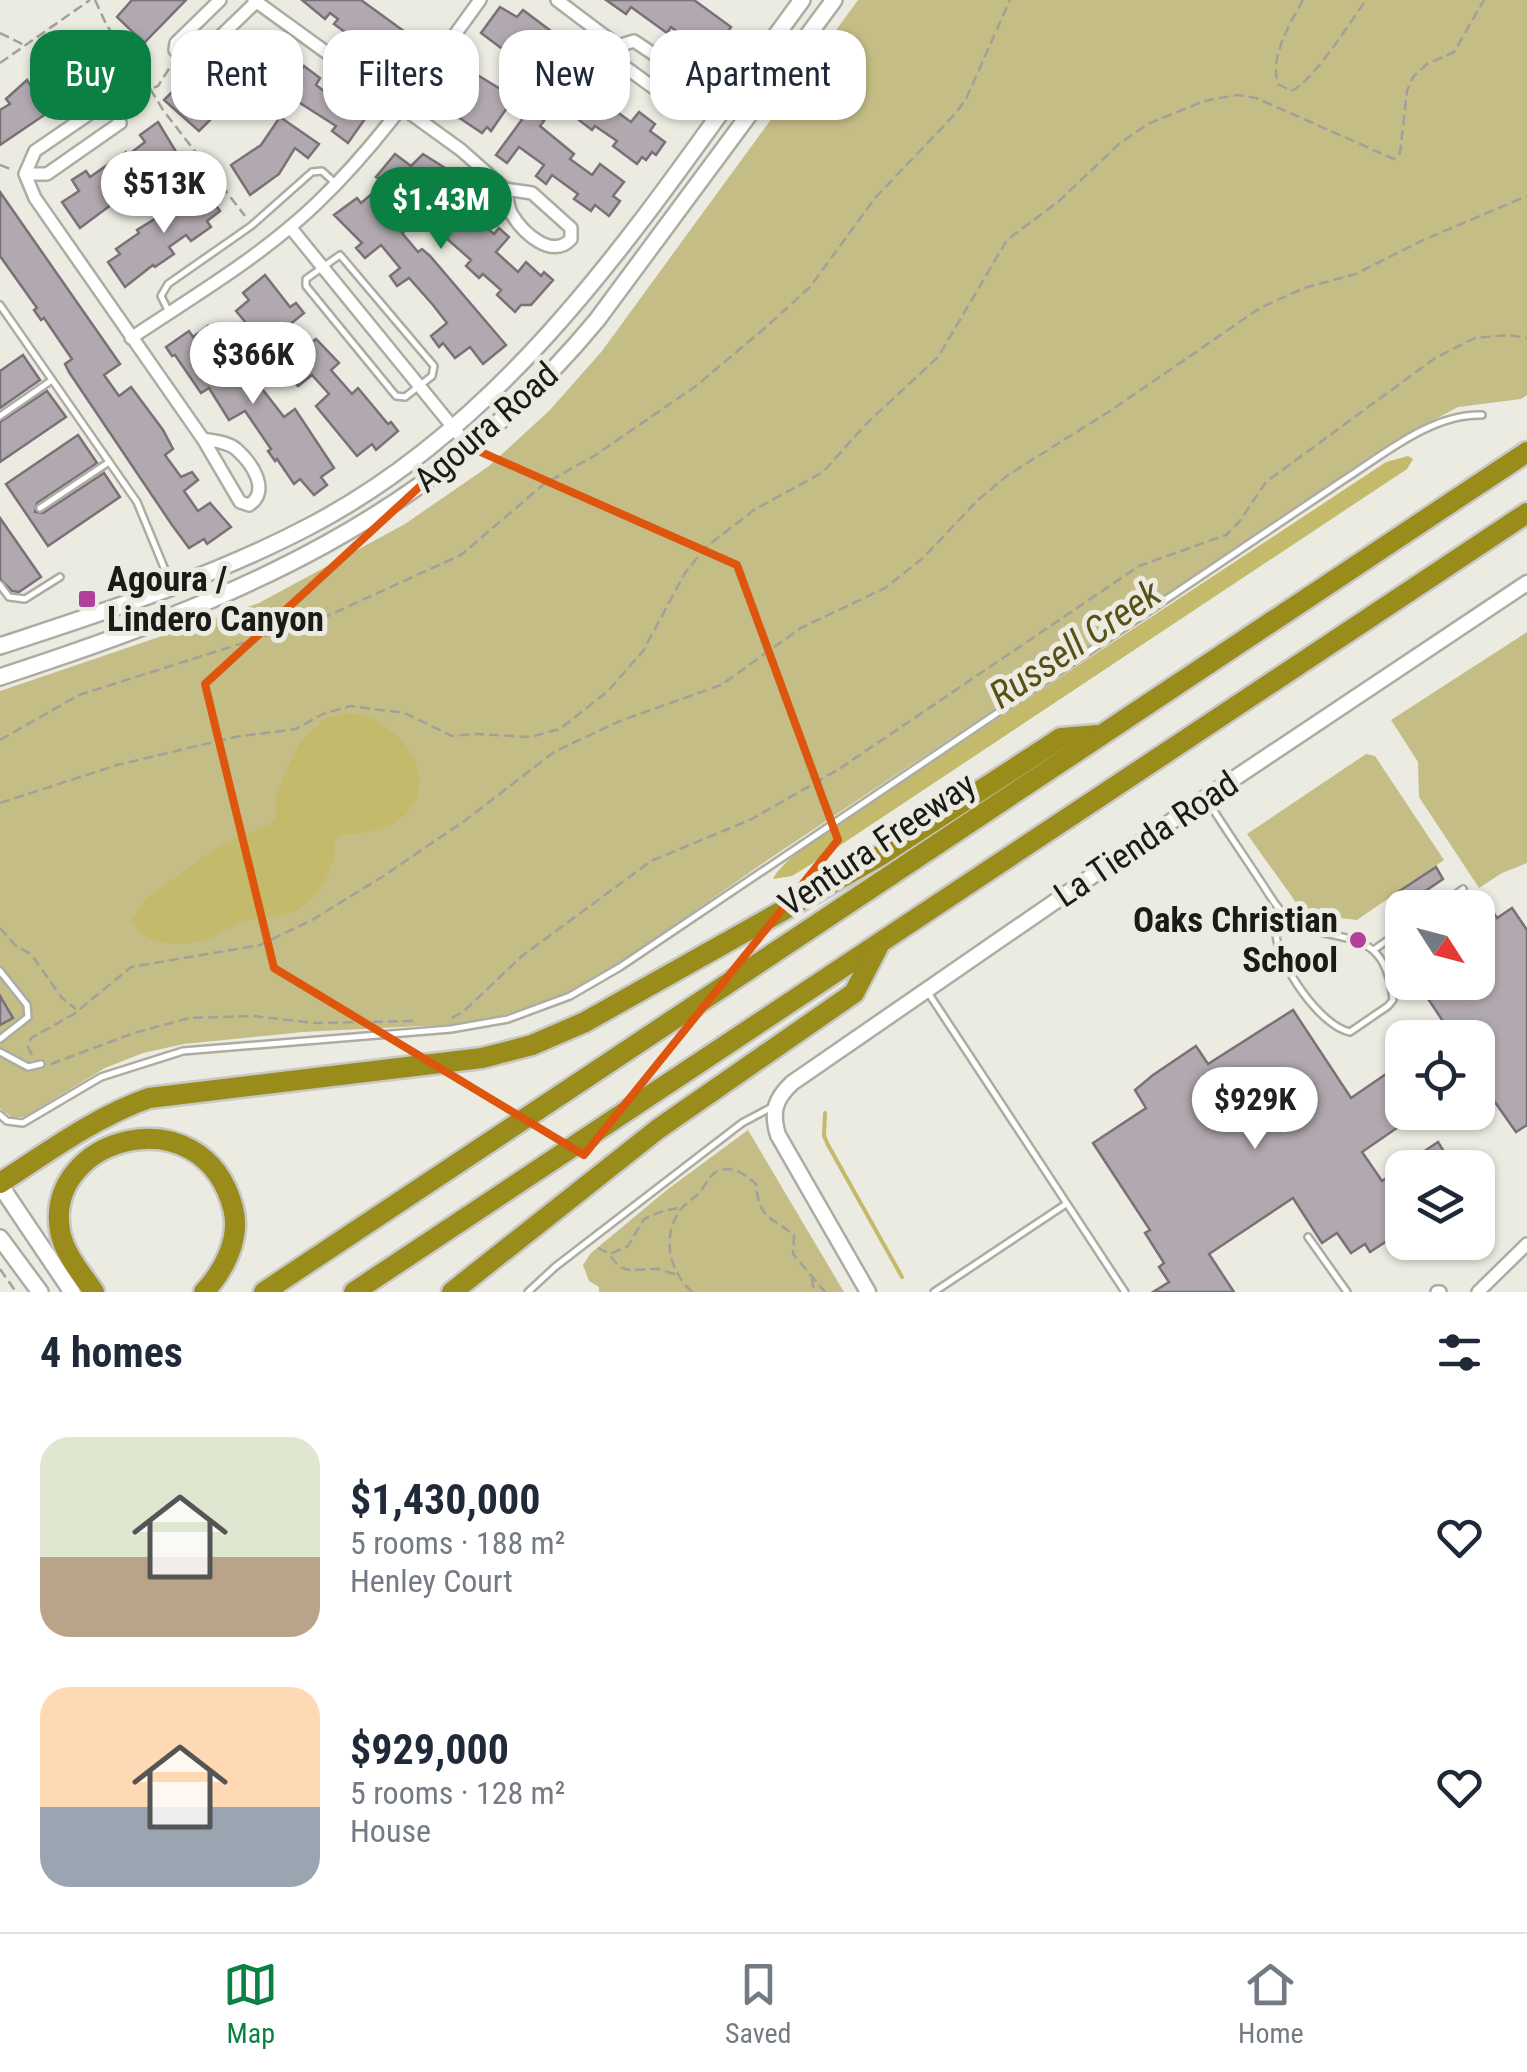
<!DOCTYPE html>
<html lang="en">
<head>
<meta charset="utf-8">
<style>
	body { margin:0; font-family:"Roboto Condensed",sans-serif; background:#f6f6f7; color:#1f2937; height:100vh; display:flex; flex-direction:column; font-size:38px; white-space:nowrap }
	* { box-sizing:border-box; margin:0 }
	p { font-size:32px; color:#747a83 }
	.icon { flex:none; width:55px; height:55px; fill:none; stroke:currentColor; stroke-width:2; stroke-linecap:round; stroke-linejoin:round }
	.map { position:relative; height:1292px; overflow:hidden }
	.side { display:flex; flex-direction:column; background:#fff; flex:1 }
	.side>* { flex:none }
	.hud { position:absolute; left:30px; top:30px; width:1000px; height:90px; display:flex; gap:20px }
	.needle { width:65px; rotate:126deg }
	.controls { position:absolute; left:1385px; top:890px; display:grid; gap:20px }
	.controls a { display:grid; place-items:center; width:110px; height:110px; border-radius:20px; background:#fff; box-shadow:0 2px 8px #0004; font-size:50px }
	.price { position:absolute; translate:-50% -85px; padding:0 22px; border-radius:35px; background:#fff; color:#222; font-size:32px; line-height:65px; filter:drop-shadow(0 2px 5px #0008) }
	.price::after { content:''; position:absolute; left:50%; top:60px; width:30px; height:22px; margin-left:-15px; background:inherit; clip-path:polygon(0 0,100% 0,50% 100%) }
	.price.current { background:#0b8043; color:#fff }
	ul { padding:0; list-style:none }
	li { display:flex; align-items:center; gap:30px; height:250px; padding:0 40px }
	li span { display:grid; place-items:center; flex:none; width:280px; height:200px; border-radius:30px; color:#555 }
	li>.icon { margin-inline-start:auto }
	span .icon { width:120px; height:120px; fill:#fffc; stroke-width:1 }
	li b { font-size:42px }
	h2 { display:flex; justify-content:space-between; align-items:center; height:120px; padding:0 40px; font-size:42px }
	.tag { padding:0 35px; border-radius:30px; background:#fff; box-shadow:0 2px 8px #0004; font-size:35px; line-height:90px }
	.tag.current { background:#0b8043; color:#fff }
	.tabs { display:flex; justify-content:space-around; align-items:center; height:140px; border-top:2px solid #e0e1e3; background:#fff; font-size:28px; color:#747a83 }
	.tabs a { display:grid; justify-items:center; gap:5px }
	.tabs .current { color:#0b8043 }
	.map>svg:first-child { display:block }
</style>
</head>
<body>
<div class="map">
<svg width="1527" height="1292" viewBox="0 0 1527 1292">
	<rect width="100%" height="100%" fill="#ecebe2"/>
	<g fill="#c4bd86">
		<polygon points="858,0 1527,0 1527,395 1521,399 1458,407 1412,432 769,859 627,958 583,986 539,1007 461,1024 303,1032 184,1044 143,1053 105,1068 24,1117 12,1117 0,1109 0,691 259,603 405,524 489,466 549,411 602,351"/>
		<polygon points="1527,632 1527,863 1502,873 1479,888 1419,797 1418,762 1391,720"/>
		<polygon points="1366,754 1375,756 1444,860 1357,920 1330,917 1327,923 1300,908 1247,834"/>
		<polygon points="748,1130 844,1292 599,1292 599,1287 589,1281 583,1265 591,1253 668,1189"/>
	</g>
	<g fill="#c3ba6c">
		<path d="M1408 456 1413 459 1407 469 818 860 792 876 773 879C788 850 875 800 906 780 1065 673 1226 568 1386 462Z"/>
		<path d="M349 713C392 716 445 773 406 814 391 830 360 834 340 835L335 841C337 872 312 911 280 916 267 918 255 917 242 922 232 925 224 932 214 936 187 949 148 948 131 921L144 900 220 845 271 824 276 816V798L283 777 300 743 326 718Z"/>
	</g>
	<g fill="none" stroke-linecap="round" stroke-linejoin="round">
		<polyline stroke="#c3ba6c" stroke-width="4" points="825,1113 824,1136 828,1145 902,1277"/>
	</g>
	<g fill="#b1a9af" stroke="#797177" stroke-width="2.5">
		<polygon points="132,0 186,0 144,43 117,17"/>
		<polygon points="302,0 361,0 423,45 405,68 391,57 385,64 368,52 374,44 357,32 353,38 334,24 338,19 330,13 325,19"/>
		<polygon points="606,0 694,0 731,27 721,42 727,46 710,69 686,48 691,42 671,27 667,33 631,7 626,14"/>
		<polygon points="500,7 517,17 523,10 555,34 557,32 566,39 564,42 602,68 599,73 618,87 606,104 631,122 639,112 655,124 650,131 665,142 656,155 652,152 646,160 642,157 637,164 613,146 617,141 595,126 592,130 579,120 595,98 578,85 568,99 551,86 554,77 534,68 532,71 481,33"/>
		<polygon points="263,32 288,56 267,76 263,72 244,91 250,96 234,111 227,103 199,131 164,100 177,87 189,99 202,86 204,89"/>
		<polygon points="93,38 121,75 102,89 96,80 0,145 0,110 10,104 6,99 27,80 32,88 51,75 47,69"/>
		<polygon points="304,66 320,78 316,85 333,98 338,91 369,113 348,143 332,131 336,126 286,94"/>
		<polygon points="466,68 510,95 507,99 511,102 491,131 487,127 482,133 434,101 450,78 456,82"/>
		<polygon points="529,110 544,121 540,126 574,154 570,159 592,175 600,164 624,182 613,196 620,201 609,216 595,205 591,211 574,199 578,194 552,175 546,184 536,176 544,165 519,147 507,163 496,155"/>
		<polygon points="280,117 319,144 308,158 295,148 279,174 250,195 231,165 261,145"/>
		<polygon points="158,122 178,155 80,228 62,202 79,191 72,180 86,171 90,177 126,152 128,155 145,142 140,135"/>
		<polygon points="395,154 411,166 423,154 450,171 438,186 461,205 466,199 481,212 476,219 494,234 499,228 509,237 496,252 518,272 526,262 541,276 544,272 553,280 531,305 521,305 515,312 497,295 501,290 483,274 479,278 466,266 471,260 438,231 444,225 404,198 392,213 406,230 402,233 418,252 422,249 430,256 506,345 483,364 470,347 455,358 443,343 439,347 431,336 447,323 433,305 409,278 397,286 390,276 400,268 381,245 365,258 356,248 362,243 334,215 357,198 361,203 385,183 376,177"/>
		<polygon points="200,184 220,211 207,221 211,227 191,241 186,235 169,247 174,254 155,267 153,265 125,287 108,262 120,254 116,249 139,233 137,230 192,196 189,191"/>
		<polygon points="0,192 120,364 104,375 119,396 131,387 163,430 173,449 165,455 181,477 192,472 198,480 184,491 198,511 210,503 231,527 207,544 204,539 189,548 172,525 69,372 65,364 72,359 44,318 41,320 34,310 37,308 0,256"/>
		<polygon points="265,275 290,307 296,303 304,313 288,326 305,348 316,339 339,363 331,370 352,394 358,388 388,424 391,422 398,431 376,450 372,444 357,456 316,406 329,394 312,375 298,386 272,355 268,358 251,341 256,335 236,311 249,300 243,293"/>
		<polygon points="208,326 227,353 231,350 253,389 259,385 284,417 295,409 334,468 321,477 327,485 314,495 300,479 294,484 277,459 275,461 268,451 271,449 245,411 229,420 209,388 201,393 175,355 172,356 166,347 189,331 193,337"/>
		<polygon points="23,355 40,380 0,408 0,371"/>
		<polygon points="47,391 66,417 0,462 0,422"/>
		<polygon points="78,435 97,463 37,503 35,512 43,513 104,473 120,497 48,546 6,484"/>
		<polygon points="0,518 41,577 19,592 12,591 0,579"/>
		<polygon points="1436,867 1443,879 1406,904 1398,892"/>
		<polygon points="1485,900 1497,918 1512,908 1527,930 1527,1125 1516,1132 1478,1078 1478,1038 1454,1038 1417,982 1478,982 1478,931 1484,927 1478,917 1478,905"/>
		<polygon points="0,996 13,1018 0,1025"/>
		<polygon points="1293,1010 1351,1098 1402,1063 1402,1112 1420,1112 1362,1152 1382,1181 1402,1167 1402,1231 1370,1252 1365,1244 1351,1253 1337,1233 1322,1243 1293,1198 1209,1254 1234,1292 1153,1292 1169,1282 1159,1267 1164,1263 1145,1233 1150,1230 1093,1143 1146,1108 1135,1090 1153,1075 1196,1046 1208,1064"/>
		<polygon points="1438,1142 1454,1168 1437,1168 1426,1150"/>
	</g>
	<g fill="none" stroke-linecap="round" stroke-linejoin="round">
		<defs>
			<g id="service">
				<polygon points="340,255 434,366 432,376 405,397 396,396 306,286 306,279"/>
				<polyline points="0,305 137,502 170,582"/>
				<polyline points="169,312 161,296 168,284 251,226 312,172 322,171 334,182"/>
				<polyline points="0,416 52,380"/>
				<polyline points="40,508 109,462"/>
				<polyline points="0,585 9,597 25,599 60,577"/>
				<path d="M1207 800C1224 827 1242 853 1259 879 1266 889 1273 902 1281 911 1326 954 1384 913 1393 1000L1388 1006 1350 1032C1320 1026 1278 964 1276 934 1275 926 1278 918 1281 910"/>
				<polyline points="1437,908 1463,889"/>
				<polyline points="1375,949 1402,930"/>
				<polyline points="0,971 27,1005 28,1017 0,1039"/>
				<polyline points="929,994 1125,1292"/>
				<polyline points="0,1052 28,1067 41,1064"/>
				<path d="M0 1115 7 1121 23 1123 101 1077 183 1051 451 1029 508 1019 570 996 620 967 1342 481C1383 455 1432 413 1482 415"/>
				<polyline points="1308,1237 1347,1292"/>
				<polyline points="528,1292 555,1267 742,1123 772,1107"/>
				<polyline points="934,1292 1066,1204"/>
			</g>
			<g id="minor">
				<polyline points="220,0 176,43 175,50 187,62 194,62 257,1"/>
				<path d="M254 0 461 150 505 189 532 193 571 228V239C552 260 523 233 511 213 508 206 507 197 505 189"/>
				<polyline points="557,0 618,46"/>
				<polygon points="634,41 685,75 687,80 682,93 672,101 621,64 618,46"/>
				<path d="M25 174H47L120 123 115 108 105 103 35 151 25 174 35 198 203 439 240 502 249 505C271 491 252 463 236 449 228 442 213 441 203 439"/>
				<polyline points="290,227 469,447"/>
				<path d="M131 338C194 296 262 256 317 203 380 143 429 70 480 0"/>
				<polyline points="1437,1292 1440,1292"/>
				<polyline points="1478,1292 1527,1244"/>
			</g>
			<path id="tertiary" d="M868 1292 778 1135C771 1112 775 1099 792 1083L1205 798 1527 583"/>
			<g id="secondary">
				<path d="M0 646C106 611 211 578 310 526 528 412 660 192 802 0"/>
				<path d="M0 677C239 599 432 519 597 320L834 0"/>
				<polyline points="0,1185 72,1292"/>
				<polyline points="0,1238 40,1292"/>
			</g>
			<g id="motorway">
				<path d="M0 1183C48 1152 95 1117 149 1098L482 1058 532 1045 585 1022 878 857 1061 738 1098 735"/>
				<path d="M94 1292C82 1274 64 1254 60 1231 44 1136 203 1093 233 1208 241 1238 224 1271 204 1292"/>
				<polyline points="264,1292 1527,452"/>
				<polyline points="354,1292 1527,513"/>
				<polyline points="452,1292 658,1129 854,993 878,947"/>
			</g>
		</defs>
		<use href="#service" stroke="#adaca3" stroke-width="10"/>
		<use href="#minor" stroke="#adaca3" stroke-width="16"/>
		<use href="#tertiary" stroke="#adaca3" stroke-width="19"/>
		<use href="#secondary" stroke="#adaca3" stroke-width="20"/>
		<use href="#motorway" stroke="#c8c8c7" stroke-width="25"/>
		<g stroke="#a1a19a" stroke-width="2.5" stroke-dasharray="10 5" stroke-linecap="butt">
			<polyline points="95,0 107,26 137,67 163,110 245,216"/>
			<path d="M1303 0C1290 23 1269 58 1278 84L1291 91C1312 83 1351 21 1366 0"/>
			<polyline points="0,33 24,45"/>
			<polyline points="0,63 90,0"/>
			<polyline points="126,99 158,86 172,64"/>
			<polyline points="0,165 13,170"/>
			<polyline points="0,740 79,695 325,617 461,555 544,484 594,456 696,386 766,327 810,287 875,198 955,114 966,99 1010,0"/>
			<polyline points="0,803 117,765 235,737 296,729 323,714 350,706 405,713 452,736 474,734 530,737 560,729 608,691 643,651 685,573 706,547 754,510 823,472 866,424 938,357 1007,240 1059,201 1119,144 1148,124 1204,101 1237,95 1256,98 1394,159 1400,153 1407,91 1413,77 1427,64 1454,52 1484,0"/>
			<polyline points="0,928 15,945 31,954 62,998 76,1009"/>
			<polyline points="452,1018 464,1011 522,956 651,861 752,819 839,769 1139,566 1226,535 1239,522 1266,482 1435,358 1475,338 1508,335 1527,338"/>
			<polyline points="32,1055 28,1047 31,1038 74,1014 131,967 260,945 312,920 382,877 467,819 554,752 620,721 721,685 801,628 885,588 923,558 979,499 1008,475 1110,411 1260,308 1304,288 1356,274 1421,241 1527,196"/>
			<polyline points="51,1064 134,1033 189,1018 253,1016 315,1023 414,1021"/>
			<polyline points="598,1248 610,1254 628,1246 644,1219 663,1211 679,1208"/>
			<path d="M611 1256C623 1277 637 1268 658 1269 659 1269 673 1274 675 1274"/>
			<polyline points="0,1269 16,1292"/>
			<polyline points="812,1278 814,1292"/>
			<path d="M692 1292C668 1270 661 1234 682 1208 687 1202 695 1198 700 1192 707 1183 710 1173 721 1170 735 1166 747 1176 756 1184 759 1219 769 1215 794 1235L793 1254 825 1292"/>
		</g>
		<use href="#service" stroke="#fff" stroke-width="5"/>
		<use href="#minor" stroke="#fff" stroke-width="11"/>
		<use href="#tertiary" stroke="#fff" stroke-width="14"/>
		<use href="#secondary" stroke="#fff" stroke-width="15"/>
		<use href="#motorway" stroke="#9a8c1b" stroke-width="20"/>
	</g>
	<path fill="none" stroke="#de560d" stroke-width="8" stroke-linejoin="round" d="M465 445 737 565 838 840 584 1155 274 968 205 684Z"/>
	<g fill="#b1409c" stroke="#ecebe2" stroke-width="4">
		<rect x="77" y="589" width="20" height="20" rx="5"/>
		<circle cx="1358" cy="940" r="10"/>
	</g>
	<g text-anchor="middle" stroke-width="10" stroke-linejoin="round" paint-order="stroke">
		<g font-size="35" fill="#1a1a17" stroke="#ecebe2">
			<text transform="translate(486 427) rotate(-41)" y="12">Agoura Road</text>
			<text transform="translate(1146 839) rotate(-34)" y="12">La Tienda Road</text>
			<text transform="translate(877 844) rotate(-34)" y="12">Ventura Freeway</text>
		</g>
		<g font-size="35" font-weight="bold" fill="#1a1a17" stroke="#ecebe2" text-anchor="start">
			<text x="107" y="591">Agoura /<tspan x="107" dy="40">Lindero Canyon</tspan></text>
			<text x="1338" y="932" text-anchor="end">Oaks Christian<tspan x="1338" dy="40">School</tspan></text>
		</g>
		<g font-size="38" font-style="italic" fill="#585015" stroke="#ecebe2">
			<text transform="translate(1075 644) rotate(-34)" y="13">Russell Creek</text>
		</g>
	</g>
</svg>
<div class="controls">
<a><svg class="needle" viewBox="-14 -14 28 28"><path d="M0-13l5 13h-10z" fill="#e53935"/><path d="M0 13l5-13h-10z" fill="#747a83"/></svg></a>
<a><svg class="icon" aria-label="locate" viewBox="0 0 24 24"><circle cx="12" cy="12" r="6"/><path d="M12 2v4M12 18v4M2 12h4M18 12h4"/></svg></a>
<a><svg class="icon" aria-label="layers" viewBox="0 0 24 24"><path d="M12 4l9 5-9 5-9-5zM3 14l9 5 9-5"/></svg></a>
</div>
<b class="price" style="left:164px;top:236px">$513K</b>
<b class="price current" style="left:441px;top:252px">$1.43M</b>
<b class="price" style="left:253px;top:407px">$366K</b>
<b class="price" style="left:1255px;top:1152px">$929K</b>
<div class="hud">
<a class="tag current">Buy</a>
<a class="tag">Rent</a>
<a class="tag">Filters</a>
<a class="tag">New</a>
<a class="tag">Apartment</a>
</div>
</div>
<section class="side">
<h2>4 homes<svg class="icon" aria-label="filters" viewBox="0 0 24 24"><path d="M4 7h16M4 17h16"/><circle cx="9" cy="7" r="2"/><circle cx="15" cy="17" r="2"/></svg></h2>
<ul>
<li><span style="background:linear-gradient(#dfe7d0 60%,#b9a48a 0)"><svg class="icon" aria-label="home" viewBox="0 0 24 24"><path d="M3 11l9-7 9 7M6 9v11h12V9"/></svg></span><div><b>$1,430,000</b><p>5 rooms · 188 m²</p><p>Henley Court</p></div><svg class="icon" aria-label="heart" viewBox="0 0 24 24"><path d="M12 20l-8-8c-3-5 5-10 8-4 3-6 11-1 8 4z"/></svg></li>
<li><span style="background:linear-gradient(#ffd9b3 60%,#9aa5b1 0)"><svg class="icon" aria-label="home" viewBox="0 0 24 24"><path d="M3 11l9-7 9 7M6 9v11h12V9"/></svg></span><div><b>$929,000</b><p>5 rooms · 128 m²</p><p>House</p></div><svg class="icon" aria-label="heart" viewBox="0 0 24 24"><path d="M12 20l-8-8c-3-5 5-10 8-4 3-6 11-1 8 4z"/></svg></li>
</ul>
</section>
<nav class="tabs">
<a class="current"><svg class="icon" aria-label="map" viewBox="0 0 24 24"><path d="M3 6l6-2 6 2 6-2v14l-6 2-6-2-6 2zM9 4v14M15 6v14"/></svg>Map</a>
<a><svg class="icon" aria-label="saved" viewBox="0 0 24 24"><path d="M7 4h10v16l-5-4-5 4z"/></svg>Saved</a>
<a><svg class="icon" aria-label="home" viewBox="0 0 24 24"><path d="M3 11l9-7 9 7M6 9v11h12V9"/></svg>Home</a>
</nav>
</body>
</html>
